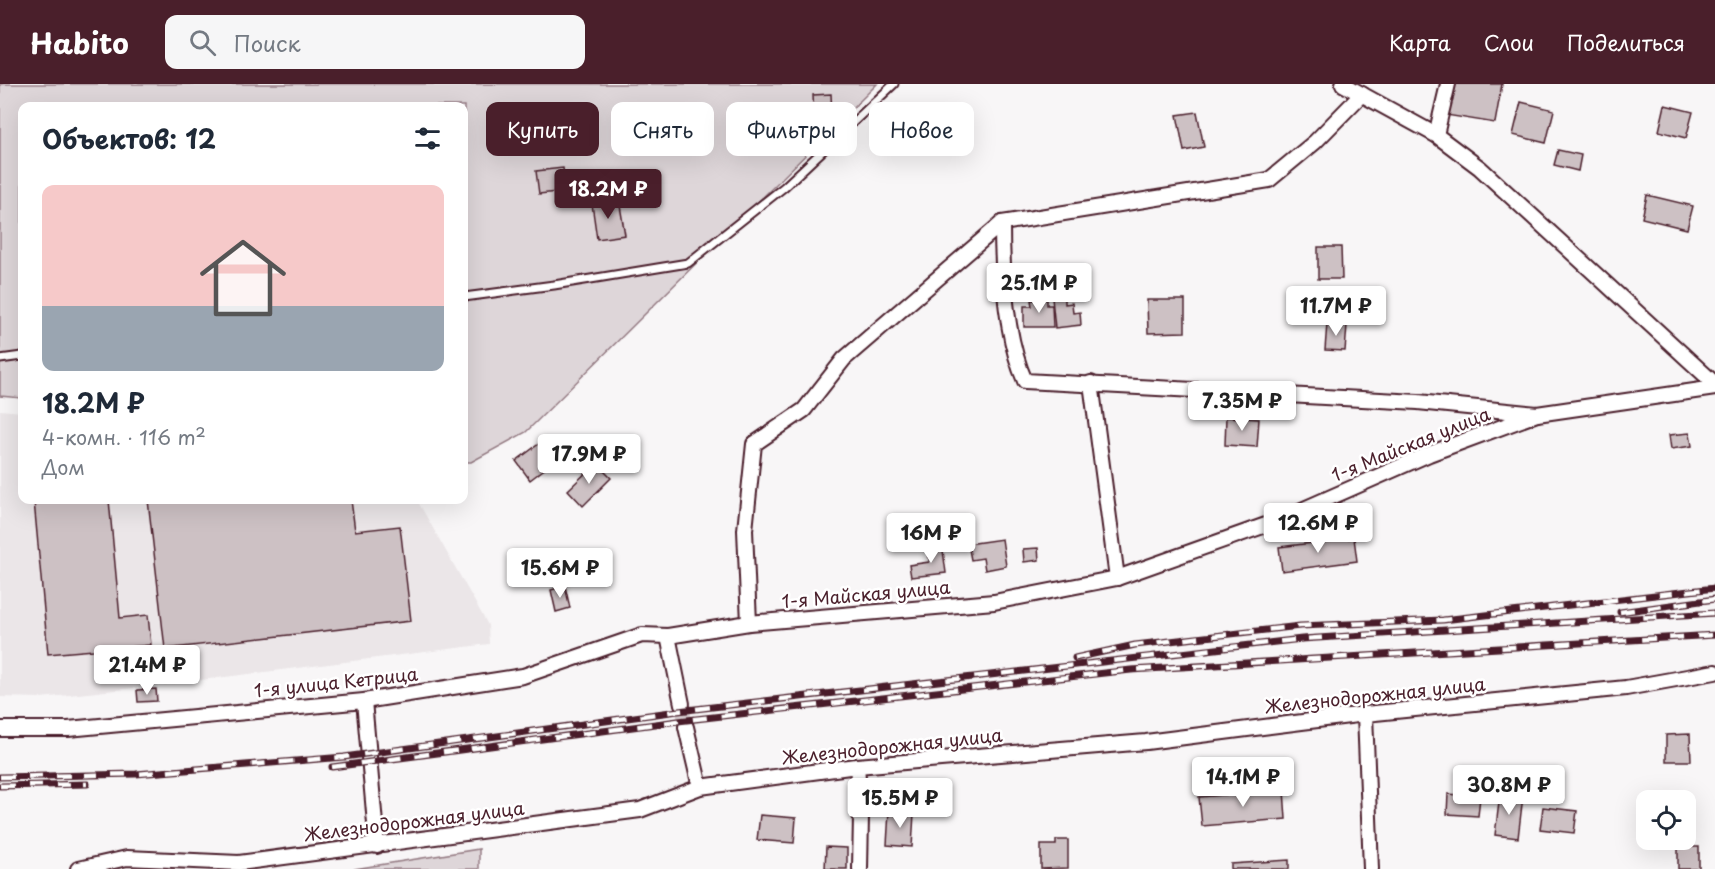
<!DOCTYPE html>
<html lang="ru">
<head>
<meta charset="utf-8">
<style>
	body { margin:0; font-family:"Playpen Sans",sans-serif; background:#f6f6f7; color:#1f2937; height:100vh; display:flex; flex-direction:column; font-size:22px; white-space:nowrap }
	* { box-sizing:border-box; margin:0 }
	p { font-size:20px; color:#747a83 }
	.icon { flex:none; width:33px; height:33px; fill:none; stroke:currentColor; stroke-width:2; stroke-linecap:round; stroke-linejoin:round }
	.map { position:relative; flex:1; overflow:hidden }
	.sheet { position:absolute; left:18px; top:18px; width:450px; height:402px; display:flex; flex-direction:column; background:#fff; border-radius:12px; box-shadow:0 6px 24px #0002 }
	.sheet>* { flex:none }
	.top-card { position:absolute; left:486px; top:18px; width:570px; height:54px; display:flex; gap:12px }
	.fabs { position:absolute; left:1636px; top:706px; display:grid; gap:12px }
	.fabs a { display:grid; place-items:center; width:60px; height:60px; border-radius:12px; background:#fff; box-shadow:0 6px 24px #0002; font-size:30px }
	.price { position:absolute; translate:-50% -51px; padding:0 14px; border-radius:6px; background:#fff; color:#222; font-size:20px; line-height:39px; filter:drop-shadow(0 2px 3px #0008) }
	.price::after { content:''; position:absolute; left:50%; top:36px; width:18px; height:14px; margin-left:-9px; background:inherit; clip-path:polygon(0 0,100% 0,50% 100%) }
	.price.current { background:#4a1f2b; color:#fff }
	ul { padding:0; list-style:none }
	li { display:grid; align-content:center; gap:12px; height:318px; padding:0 24px }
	li span { display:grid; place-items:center; height:186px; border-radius:12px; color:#555 }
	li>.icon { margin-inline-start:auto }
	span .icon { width:108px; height:108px; fill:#fffc; stroke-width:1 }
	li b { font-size:26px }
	h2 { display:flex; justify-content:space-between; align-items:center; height:72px; padding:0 24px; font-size:26px }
	.pill { padding:0 21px; border-radius:12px; background:#fff; box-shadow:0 6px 24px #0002; font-size:21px; line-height:54px }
	.pill.current { background:#4a1f2b; color:#fff }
	header { display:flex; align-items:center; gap:36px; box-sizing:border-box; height:84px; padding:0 30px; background:#4a1f2b; color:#fff }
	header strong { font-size:28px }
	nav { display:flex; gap:33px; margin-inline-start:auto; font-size:21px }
	.search { width:420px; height:54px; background:#f6f6f7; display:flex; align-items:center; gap:15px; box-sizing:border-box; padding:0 21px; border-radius:12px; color:#747a83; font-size:22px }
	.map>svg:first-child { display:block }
</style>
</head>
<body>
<header>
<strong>Habito</strong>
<div class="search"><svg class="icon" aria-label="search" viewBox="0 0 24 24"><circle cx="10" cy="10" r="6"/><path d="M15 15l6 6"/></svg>Поиск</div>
<nav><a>Карта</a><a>Слои</a><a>Поделиться</a></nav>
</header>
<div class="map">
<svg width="1715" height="785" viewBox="0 0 1715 785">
	<rect width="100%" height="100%" fill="#f8f6f7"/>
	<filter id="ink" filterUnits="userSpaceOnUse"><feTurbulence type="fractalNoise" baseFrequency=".0167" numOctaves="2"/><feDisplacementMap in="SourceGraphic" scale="12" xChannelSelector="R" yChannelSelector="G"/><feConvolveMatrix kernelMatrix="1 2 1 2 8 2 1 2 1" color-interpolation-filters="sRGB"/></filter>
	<g filter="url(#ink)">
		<polygon fill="#ebe6e8" points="0,326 22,328 22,416 417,416 488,541 489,560 153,602 41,614 0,613"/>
		<g fill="#ded6d9" stroke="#947a82" stroke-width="1.5">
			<polygon points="0,0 877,0 526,348 471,378 464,378 464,22 22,22 22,314 0,312"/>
			<polygon points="479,765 479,785 354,785"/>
		</g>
		<g fill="#cdc1c4" stroke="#4a1f2b" stroke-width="1.5">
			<polygon points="1452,0 1502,0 1495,39 1446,31"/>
			<polygon points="831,10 832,32 814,33 813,11"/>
			<polygon points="1521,18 1554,26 1546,59 1513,51"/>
			<polygon points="1665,21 1693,28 1686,54 1659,47"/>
			<polygon points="1197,28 1204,63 1184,67 1177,31"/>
			<polygon points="1558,66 1581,71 1578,87 1554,81"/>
			<polygon points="563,84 566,107 539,110 536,87"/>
			<polygon points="1647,111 1693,122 1687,145 1642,134"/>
			<polygon points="619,116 625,151 597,155 592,120"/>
			<polygon points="1318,163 1341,163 1342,195 1318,195"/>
			<polygon points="1065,212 1065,220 1072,219 1073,229 1080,228 1081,241 1055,244 1052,214"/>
			<polygon points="1047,215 1047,221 1052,221 1053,243 1024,243 1024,222 1032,222 1031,216"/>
			<polygon points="1147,216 1185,216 1185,248 1148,249"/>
			<polygon points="1327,239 1347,241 1345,267 1325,266"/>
			<polygon points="1226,333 1259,335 1257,363 1225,361"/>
			<polygon points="1690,349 1692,362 1671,365 1669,351"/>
			<polygon points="540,359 555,377 530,396 516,377"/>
			<polygon points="593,382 598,387 601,384 611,394 583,422 568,406"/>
			<polygon points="49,416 109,416 120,534 148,531 151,561 48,570 34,417"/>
			<polygon points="148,416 351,416 355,447 400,442 411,537 165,565"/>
			<polygon points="1354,454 1357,477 1282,487 1279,463"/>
			<polygon points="1002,455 1006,482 985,486 983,474 971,476 968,460"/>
			<polygon points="942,459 946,489 911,493 909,481 929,478 928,468 933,467 933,460"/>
			<polygon points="1038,464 1039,476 1024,478 1023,465"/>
			<polygon points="565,502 570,524 556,528 551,506"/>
			<polygon points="156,605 157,617 138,618 137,606"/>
			<polygon points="1690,650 1691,677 1666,677 1666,651"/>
			<polygon points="1284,706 1286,735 1202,742 1199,713"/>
			<polygon points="1448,710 1480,713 1478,732 1447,730"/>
			<polygon points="1500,710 1523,712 1518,754 1495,751"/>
			<polygon points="1543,723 1577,727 1574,749 1540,745"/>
			<polygon points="889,727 914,729 912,763 887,761"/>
			<polygon points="760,731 796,734 794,759 757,756"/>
			<polygon points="1056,756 1068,756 1068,784 1041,785 1041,761 1056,761"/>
			<polygon points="826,763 847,764 847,785 825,785"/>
			<rect x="1678" y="763" width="21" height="22"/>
			<polygon points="1289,776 1289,785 1231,785 1231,780"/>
		</g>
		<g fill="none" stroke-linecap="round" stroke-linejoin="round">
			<polyline stroke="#d5cbce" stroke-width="14" stroke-dasharray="14 7" stroke-linecap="butt" points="682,620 686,643"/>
			<defs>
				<g id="service">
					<polyline points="464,213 554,201 688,179 784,103 894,0"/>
					<polyline points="0,275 22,272"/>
				</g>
				<g id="minor">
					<polyline points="1343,0 1436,51 1480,84 1715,300"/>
					<polyline points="1436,51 1448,0"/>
					<path d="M1002 139C1002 187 1005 253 1025 297L1418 318 1537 330 1715 304"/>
					<polyline points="1091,299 1117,494"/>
					<polyline points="749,539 745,446 754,360 804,326 844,275 1002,139 1269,96 1315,58 1362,10"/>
					<polyline points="668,552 682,620"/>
					<polyline points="364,617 377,762"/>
					<polyline points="1365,630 1371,785"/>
					<polyline points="686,643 700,703"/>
					<polyline points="0,645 68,645 364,617 523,592 642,551 668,552 749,539 994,518 1117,494 1277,437 1429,370 1537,330"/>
					<polyline points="857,682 861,732 860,785"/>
					<polyline points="78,785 127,774 239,779 640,726 700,703 857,682 1146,658 1365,630 1626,604 1715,588"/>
				</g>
			</defs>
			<use href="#service" stroke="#4a1f2b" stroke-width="11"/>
			<use href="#minor" stroke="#4a1f2b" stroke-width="18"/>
			<use href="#service" stroke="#fff" stroke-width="7"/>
			<use href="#minor" stroke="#fff" stroke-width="14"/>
			<defs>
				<g id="rail">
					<polyline points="1620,528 1715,515"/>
					<polyline points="1075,574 1135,561 1300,542 1443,536 1715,504"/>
					<polyline points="332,683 678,637 1131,586 1715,551"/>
					<polyline points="0,693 136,690 344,673 678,627 1302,555 1715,529"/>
					<polyline points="0,702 87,700"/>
				</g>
			</defs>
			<use href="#rail" stroke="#4a1f2b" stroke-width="7"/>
			<use href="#rail" stroke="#fff" stroke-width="4.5" stroke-dasharray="14" stroke-linecap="butt"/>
		</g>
	</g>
	<g text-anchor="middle" stroke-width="5" stroke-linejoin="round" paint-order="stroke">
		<g font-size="18" fill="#4a1f2b" stroke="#fff">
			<text transform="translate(1411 361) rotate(-22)" y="6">1-я Майская улица</text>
			<text transform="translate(866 511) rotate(-5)" y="6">1-я Майская улица</text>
			<text transform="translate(336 599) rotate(-6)" y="6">1-я улица Кетрица</text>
			<text transform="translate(1375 612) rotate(-6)" y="6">Железнодорожная улица</text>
			<text transform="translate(892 663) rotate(-6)" y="6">Железнодорожная улица</text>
			<text transform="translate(414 738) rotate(-7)" y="6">Железнодорожная улица</text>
		</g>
	</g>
</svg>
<div class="fabs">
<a><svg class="icon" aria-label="locate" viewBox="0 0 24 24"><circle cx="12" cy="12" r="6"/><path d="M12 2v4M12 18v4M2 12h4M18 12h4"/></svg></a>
</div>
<b class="price current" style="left:608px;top:136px">18.2M ₽</b>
<b class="price" style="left:1039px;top:230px">25.1M ₽</b>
<b class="price" style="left:1336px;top:253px">11.7M ₽</b>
<b class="price" style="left:1242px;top:348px">7.35M ₽</b>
<b class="price" style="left:589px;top:401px">17.9M ₽</b>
<b class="price" style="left:1318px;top:470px">12.6M ₽</b>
<b class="price" style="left:931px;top:480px">16M ₽</b>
<b class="price" style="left:560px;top:515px">15.6M ₽</b>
<b class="price" style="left:147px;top:612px">21.4M ₽</b>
<b class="price" style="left:1243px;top:724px">14.1M ₽</b>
<b class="price" style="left:1509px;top:732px">30.8M ₽</b>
<b class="price" style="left:900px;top:745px">15.5M ₽</b>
<div class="top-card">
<a class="pill current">Купить</a>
<a class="pill">Снять</a>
<a class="pill">Фильтры</a>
<a class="pill">Новое</a>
</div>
<section class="sheet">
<h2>Объектов: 12<svg class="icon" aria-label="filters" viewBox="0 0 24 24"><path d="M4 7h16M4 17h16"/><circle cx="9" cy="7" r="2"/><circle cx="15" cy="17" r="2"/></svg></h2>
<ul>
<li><span style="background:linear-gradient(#f6c9c9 65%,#9aa5b1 0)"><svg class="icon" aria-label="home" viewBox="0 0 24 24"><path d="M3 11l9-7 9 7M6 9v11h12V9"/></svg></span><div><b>18.2M ₽</b><p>4-комн. · 116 m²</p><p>Дом</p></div></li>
</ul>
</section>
</div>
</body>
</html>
